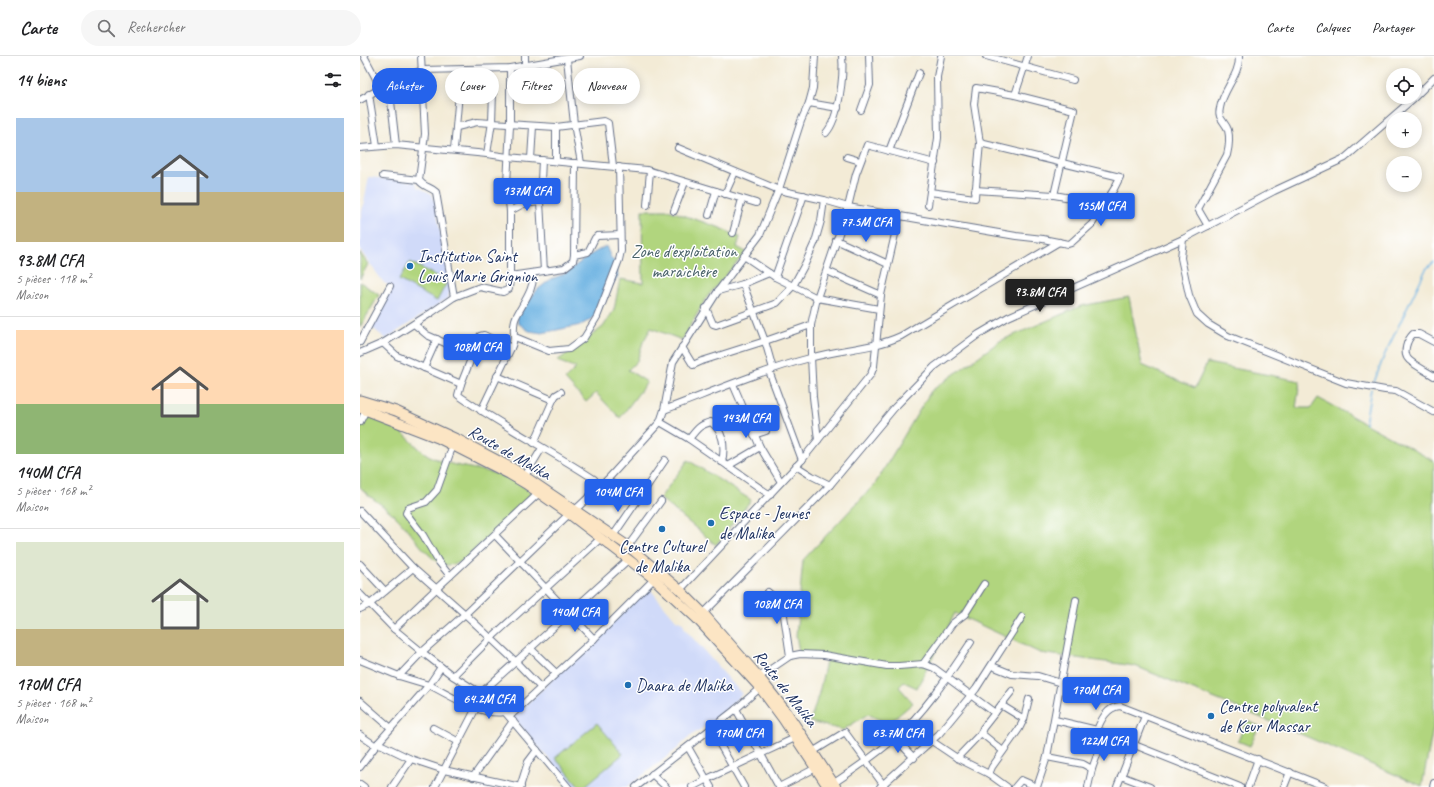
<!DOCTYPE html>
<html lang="fr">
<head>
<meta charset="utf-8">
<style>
	body { margin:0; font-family:Caveat,sans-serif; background:#f6f6f6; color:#202124; height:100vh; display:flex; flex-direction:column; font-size:15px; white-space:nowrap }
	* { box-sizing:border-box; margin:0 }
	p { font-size:13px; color:#757577 }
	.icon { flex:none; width:22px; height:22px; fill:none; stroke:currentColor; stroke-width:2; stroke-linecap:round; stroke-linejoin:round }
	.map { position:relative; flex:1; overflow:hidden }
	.side { display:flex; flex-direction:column; background:#fff; width:360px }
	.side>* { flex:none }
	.hud { position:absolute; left:12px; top:12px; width:380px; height:36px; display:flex; gap:8px }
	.fabs { position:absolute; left:1026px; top:12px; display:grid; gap:8px }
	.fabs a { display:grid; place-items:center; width:36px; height:36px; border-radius:50%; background:#fff; box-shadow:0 2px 10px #0003; font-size:20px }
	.price { position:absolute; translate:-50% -34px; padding:0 9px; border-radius:4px; background:#2563eb; color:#fff; font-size:13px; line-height:26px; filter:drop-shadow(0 1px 2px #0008) }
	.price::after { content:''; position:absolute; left:50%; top:24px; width:12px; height:9px; margin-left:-6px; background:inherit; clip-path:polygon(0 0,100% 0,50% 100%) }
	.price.current { background:#222; color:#fff }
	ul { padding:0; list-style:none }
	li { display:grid; align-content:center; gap:8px; height:212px; padding:0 16px }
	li+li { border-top:1px solid #e0e0e0 }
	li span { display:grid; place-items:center; height:124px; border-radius:0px; color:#555 }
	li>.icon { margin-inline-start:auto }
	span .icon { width:72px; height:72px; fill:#fffc; stroke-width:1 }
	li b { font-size:17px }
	h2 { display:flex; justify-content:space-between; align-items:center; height:48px; padding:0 16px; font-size:17px }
	.tag { padding:0 14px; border-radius:18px; background:#fff; box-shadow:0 2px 10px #0003; font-size:14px; line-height:36px }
	.tag.current { background:#2563eb; color:#fff }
	header { display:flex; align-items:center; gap:24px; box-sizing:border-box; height:56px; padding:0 20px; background:#fff; border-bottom:1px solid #e0e0e0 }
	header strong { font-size:19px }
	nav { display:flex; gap:22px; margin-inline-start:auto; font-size:14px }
	.search { width:280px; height:36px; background:#f6f6f6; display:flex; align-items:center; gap:10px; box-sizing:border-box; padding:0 14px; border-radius:22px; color:#757577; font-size:15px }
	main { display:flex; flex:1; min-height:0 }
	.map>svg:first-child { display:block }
</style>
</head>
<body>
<header>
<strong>Carte</strong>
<div class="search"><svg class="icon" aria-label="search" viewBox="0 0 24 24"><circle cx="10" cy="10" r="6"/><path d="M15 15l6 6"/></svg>Rechercher</div>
<nav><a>Carte</a><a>Calques</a><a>Partager</a></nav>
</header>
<main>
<section class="side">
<h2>14 biens<svg class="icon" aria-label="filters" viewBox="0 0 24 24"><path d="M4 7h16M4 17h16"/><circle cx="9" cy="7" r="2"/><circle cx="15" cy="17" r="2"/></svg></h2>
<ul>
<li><span style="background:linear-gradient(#a9c7e8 60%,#c2b280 0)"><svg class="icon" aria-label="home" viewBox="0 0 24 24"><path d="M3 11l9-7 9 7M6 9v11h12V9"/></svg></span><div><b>93.8M CFA</b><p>5 pièces · 118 m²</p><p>Maison</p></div></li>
<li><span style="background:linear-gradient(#ffd9b3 60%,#8fb573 0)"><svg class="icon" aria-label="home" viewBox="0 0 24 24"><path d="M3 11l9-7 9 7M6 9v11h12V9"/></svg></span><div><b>140M CFA</b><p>5 pièces · 168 m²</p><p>Maison</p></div></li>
<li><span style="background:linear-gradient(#dfe7d0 70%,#c2b280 0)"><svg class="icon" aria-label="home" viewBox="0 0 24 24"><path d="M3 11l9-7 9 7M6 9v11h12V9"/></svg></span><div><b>170M CFA</b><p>5 pièces · 168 m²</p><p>Maison</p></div></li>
</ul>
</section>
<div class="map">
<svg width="1074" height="731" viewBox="0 0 1074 731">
	<rect width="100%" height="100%" fill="#fff"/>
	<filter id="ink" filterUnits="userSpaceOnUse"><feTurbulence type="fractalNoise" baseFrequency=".025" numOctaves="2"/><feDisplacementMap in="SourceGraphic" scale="8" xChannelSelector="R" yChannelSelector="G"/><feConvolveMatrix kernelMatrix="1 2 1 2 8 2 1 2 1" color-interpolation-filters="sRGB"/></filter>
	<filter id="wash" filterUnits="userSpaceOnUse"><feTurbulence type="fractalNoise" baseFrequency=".012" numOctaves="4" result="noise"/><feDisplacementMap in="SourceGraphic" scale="16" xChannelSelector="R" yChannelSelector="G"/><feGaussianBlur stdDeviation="0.9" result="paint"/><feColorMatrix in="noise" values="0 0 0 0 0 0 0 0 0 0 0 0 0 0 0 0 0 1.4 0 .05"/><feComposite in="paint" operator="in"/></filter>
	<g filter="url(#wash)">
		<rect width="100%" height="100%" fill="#f3ebd6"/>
		<g fill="#d0daf9">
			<polygon points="9,121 56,126 58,131 72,138 75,146 91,232 88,242 26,283 10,270 33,231 24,227 0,194 0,165"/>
			<polygon points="289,532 316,564 323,567 325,573 382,638 355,664 329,681 317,693 267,731 213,731 153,661"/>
		</g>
		<g fill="#b1d57e" stroke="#66826e">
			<polygon points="282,154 308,154 358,171 380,181 377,191 386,196 347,241 322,284 291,272 283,286 277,305 268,314 287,326 260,362 236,337 226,346 205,323 216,312 197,305 243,271 254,254 260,223 283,227"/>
			<polygon points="0,197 8,208 0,223"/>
			<polygon points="50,206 87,226 77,245 39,224"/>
			<polygon points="0,226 19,239 0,271"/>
			<polygon points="769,241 782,309 835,332 847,307 940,325 936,352 951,352 958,342 1074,405 1074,667 1062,730 924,671 775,610 680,597 595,557 557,632 544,626 539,631 553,647 528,668 508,658 483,674 450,666 459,637 467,601 440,600 436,580 443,504 515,428 571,335 640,285 721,250"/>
			<path d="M5 358C15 362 28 365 36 371 49 381 59 396 74 402 108 417 145 410 173 439L101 506C93 508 87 511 80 507 62 497 49 472 33 458 22 448 11 443 0 431V368Z"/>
			<polygon points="328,404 391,444 356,489 300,442"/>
			<polygon points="886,665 899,670 890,690 878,685"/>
			<polygon points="237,667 263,698 224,731 220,731 195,702"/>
		</g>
		<polygon fill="#6cb2e2" stroke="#4470a0" points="246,190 251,202 255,206 258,220 248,234 242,249 233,262 221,269 182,277 169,275 158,267 157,258 177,234 191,223 204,218 230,199"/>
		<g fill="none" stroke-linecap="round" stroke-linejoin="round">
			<g stroke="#6cb2e2" stroke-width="1.5">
				<polyline points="1013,329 1024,300 1066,213 1074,206"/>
				<polyline points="1005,368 1011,333"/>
			</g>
		</g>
	</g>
	<g filter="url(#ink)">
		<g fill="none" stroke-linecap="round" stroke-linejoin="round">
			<defs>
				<g id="street">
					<polyline points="4,0 21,32"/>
					<path d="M61 0 65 78 59 124C63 131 71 131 76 136L94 241"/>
					<polyline points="626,0 713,24"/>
					<polyline points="207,3 214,68 221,107"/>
					<polyline points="165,10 165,0"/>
					<polyline points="29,28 36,89"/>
					<polyline points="9,38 17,90"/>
					<polyline points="655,39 668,0"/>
					<polyline points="0,44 21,32 62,14 150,12 220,0"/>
					<polyline points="449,47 478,52"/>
					<polyline points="501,54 510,29 509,0"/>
					<polyline points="97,71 117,66 196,71 244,65 248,67 253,110"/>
					<path d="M466 77C479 62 484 20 482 0"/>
					<polyline points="0,92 36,89 127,98 148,101 287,114 396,147"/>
					<polyline points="318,92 419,134 464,144 488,151 656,180 683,183 708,188 711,187 732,168 754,133 760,121 620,87"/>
					<polyline points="94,94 101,14"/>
					<polyline points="529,95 559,17"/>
					<polyline points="127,98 132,66 133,36"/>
					<polyline points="487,101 500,105"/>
					<polyline points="171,103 173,70"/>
					<polyline points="182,104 180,146 184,215"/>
					<polyline points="196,105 196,71"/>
					<polyline points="23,120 59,124"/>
					<polyline points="615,134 694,139 745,148"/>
					<polyline points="570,136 615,142 620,87 614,48 616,32 655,39 714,54 694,139"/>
					<polyline points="365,138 375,116"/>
					<polyline points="287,149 290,115"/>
					<polyline points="568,149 578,82 577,21 581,0"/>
					<polyline points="150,155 163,148 180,146"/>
					<polyline points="314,155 325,126"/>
					<polyline points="349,159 356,135"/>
					<path d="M848 170 838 153 867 99C869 91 870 82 868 74 865 65 857 63 860 52 863 33 880 19 879 0"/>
					<polyline points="373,177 382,143"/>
					<polyline points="823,183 821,202 829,239 837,258 848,268 868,280 986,327 1025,334 1036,335 1074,356"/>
					<polyline points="476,184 528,208"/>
					<polyline points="214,199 228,196 235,182 237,180 260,179"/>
					<polyline points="384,200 415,221 457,242 519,253"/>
					<polyline points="467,215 521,239"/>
					<path d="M172 217C177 230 161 250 156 261 151 272 157 281 151 292L124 279 120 280 101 328 98 339C142 370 190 394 234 423"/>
					<polyline points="150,220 204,212 213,205 214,199 215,107"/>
					<polyline points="415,221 444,139"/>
					<polyline points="383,228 405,285 413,313"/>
					<polyline points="358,235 383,228 409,217"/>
					<polyline points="346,252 353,268 356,269 417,247 433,230 445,208 455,186 461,165 464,144"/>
					<polyline points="54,268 67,279 112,299"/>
					<polyline points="155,281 189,295 209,293 224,282 237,261 259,204 261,195 259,111"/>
					<polyline points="0,286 30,230"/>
					<path d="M1074 286 1059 278H1053C1047 284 1042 297 1049 304 1056 310 1066 315 1074 320"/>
					<polyline points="23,287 37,300 101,328"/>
					<polyline points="322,291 333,309 342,305 405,285 451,269"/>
					<polyline points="0,297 23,287 71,257 94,241 120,231 143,236 149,233 150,220 150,155 147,128 150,69 150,12"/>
					<polyline points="64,312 77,283"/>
					<polyline points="409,315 442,404"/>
					<polyline points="137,320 193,344"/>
					<polyline points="373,328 400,391 421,426"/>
					<path d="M304 354C352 336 400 315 450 302 480 293 513 293 541 280L699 186"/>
					<polyline points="121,355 151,292"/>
					<polyline points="0,366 6,354"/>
					<polyline points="300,366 329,383 410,439"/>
					<polyline points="394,379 406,375"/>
					<path d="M329 383C337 373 339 369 351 366 364 376 365 392 362 406"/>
					<polyline points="458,384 453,341 451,301 451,269 457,242 488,151 496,118 507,89 575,107"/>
					<polyline points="174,387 193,344 196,339 201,336"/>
					<polyline points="368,410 400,391"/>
					<polyline points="436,410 452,420 470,429"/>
					<polyline points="165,420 182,392"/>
					<polyline points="247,424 277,444"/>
					<polyline points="215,454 247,424 300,366 304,354 313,306 358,235 400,179 420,130 441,65 449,47 453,32 455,0"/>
					<polyline points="0,455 53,512 105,558 156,606 181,632"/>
					<polyline points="135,479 234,583"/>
					<polyline points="253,480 305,404"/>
					<polyline points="268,490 301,445"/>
					<polyline points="0,508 25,535"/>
					<polyline points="90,520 78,505 63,479 46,457 48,452 66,446 77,434 93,389"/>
					<polyline points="320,534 442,404 511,318 514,310 521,239 539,161"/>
					<polyline points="408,536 420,546 423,553 430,600"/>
					<polyline points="0,538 34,573 62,596 93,620 139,649 208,731"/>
					<polyline points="0,553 10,548 53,512"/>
					<polyline points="341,560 470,429 535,351 574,311 596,295 619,278 648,261 823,183 914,135 985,102 1054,42 1074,22"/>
					<polyline points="34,573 76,533 179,437"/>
					<polyline points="171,593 196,617"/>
					<polyline points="0,604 39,620 69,629 18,687 0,711"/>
					<polyline points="563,608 592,568 605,558 624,528"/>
					<polyline points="632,610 652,618 678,620 701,627"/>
					<path d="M81 611 69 629C90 639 120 660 144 656"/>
					<polyline points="39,620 62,596 105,558 209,458"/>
					<polyline points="93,620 131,582 241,482"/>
					<polyline points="399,621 430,600 440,598 464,599 527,610 539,610 563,608 574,612 635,657"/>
					<polyline points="121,637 269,503"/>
					<polyline points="0,645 31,672"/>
					<polyline points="641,649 664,663"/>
					<polyline points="376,653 419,731"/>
					<polyline points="150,660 234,583 294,523"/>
					<polyline points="695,664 737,674 880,731"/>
					<polyline points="548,669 597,702 629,718 647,731"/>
					<polyline points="73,672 99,686"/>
					<polyline points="351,673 384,731"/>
					<path d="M737 674C741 664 747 651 760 650L966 731"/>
					<polyline points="621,677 643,695"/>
					<polyline points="0,679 16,690"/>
					<polyline points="535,682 554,702"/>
					<polyline points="18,687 51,703 84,714 161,731"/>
					<polyline points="328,691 351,731"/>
					<polyline points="454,695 485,676 525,731"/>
					<polyline points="687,701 723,708 732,713"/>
					<polyline points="597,702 621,677 623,672 652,635"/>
					<polyline points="292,718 306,731"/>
					<polyline points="629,718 632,711 659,673 664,663 669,643"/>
					<polyline points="761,720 790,731"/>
					<polyline points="113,721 153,665"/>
					<path d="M474 727C495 713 516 699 535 682 565 656 589 619 611 586"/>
					<polyline points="0,728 4,731"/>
					<polyline points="32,731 51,703"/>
					<polyline points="75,731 116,652"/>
					<polyline points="160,731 168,706 177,694"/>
					<polyline points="276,731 376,653 400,632"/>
					<polyline points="332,731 347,723 435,682"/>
					<polyline points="419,731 456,712"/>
					<polyline points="520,731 579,678 616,633 662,561"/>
					<polyline points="655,731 661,724 677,731"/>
					<polyline points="677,731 687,701 716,544"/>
					<polyline points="728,731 732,713 745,677"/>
					<polyline points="757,731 785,660"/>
					<polyline points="888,731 898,703"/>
					<polyline points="924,731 930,716"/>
					<polyline points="1073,731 1074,727"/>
				</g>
				<g id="secondary">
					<polyline points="0,344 36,355 99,384 154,413 268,490 320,534 344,558 399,621 428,658 476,731"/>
					<polyline points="0,352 78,382 149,418 166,428 209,458 294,523 337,563 400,632 423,663 468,731"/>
				</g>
			</defs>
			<use href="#street" stroke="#677188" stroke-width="8"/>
			<use href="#secondary" stroke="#677188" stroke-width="11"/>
			<use href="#street" stroke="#fff" stroke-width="6"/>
			<use href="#secondary" stroke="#fce5c4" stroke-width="9"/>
		</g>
	</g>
	<g fill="#1f6fb2" stroke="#fff" stroke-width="1.5">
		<circle cx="50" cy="210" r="4"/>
		<circle cx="351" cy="467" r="4"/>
		<circle cx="302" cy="473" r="4"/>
		<circle cx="268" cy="629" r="4"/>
		<circle cx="851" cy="660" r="4"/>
	</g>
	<g text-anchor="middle" stroke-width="3" stroke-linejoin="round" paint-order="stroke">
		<g font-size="17" fill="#486168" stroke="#fff">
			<text x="324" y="201">Zone d'exploitation<tspan x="324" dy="20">maraichère</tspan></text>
		</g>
		<g font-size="17" fill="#1b2f5e" stroke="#fff" text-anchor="start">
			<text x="58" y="206">Institution Saint<tspan x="58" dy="20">Louis Marie Grignion</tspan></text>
			<text x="359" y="463">Espace - Jeunes<tspan x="359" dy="20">de Malika</tspan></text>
			<text x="302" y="496" text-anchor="middle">Centre Culturel<tspan x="302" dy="20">de Malika</tspan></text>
			<text x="276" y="635">Daara de Malika</text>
			<text x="859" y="656">Centre polyvalent<tspan x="859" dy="20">de Keur Massar</tspan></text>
		</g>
		<g font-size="17" fill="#1b2f5e" stroke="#fff">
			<text transform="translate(150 396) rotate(30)" y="6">Route de Malika</text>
			<text transform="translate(426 632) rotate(52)" y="6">Route de Malika</text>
		</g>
	</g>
</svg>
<div class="fabs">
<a><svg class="icon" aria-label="locate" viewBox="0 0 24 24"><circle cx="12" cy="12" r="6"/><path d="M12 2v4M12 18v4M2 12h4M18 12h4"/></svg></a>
<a>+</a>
<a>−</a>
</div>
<b class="price" style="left:167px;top:156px">137M CFA</b>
<b class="price" style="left:741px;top:171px">155M CFA</b>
<b class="price" style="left:506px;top:187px">77.5M CFA</b>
<b class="price current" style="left:680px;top:257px">93.8M CFA</b>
<b class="price" style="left:117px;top:312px">108M CFA</b>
<b class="price" style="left:386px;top:383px">143M CFA</b>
<b class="price" style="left:258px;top:457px">104M CFA</b>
<b class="price" style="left:417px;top:569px">108M CFA</b>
<b class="price" style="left:215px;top:577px">140M CFA</b>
<b class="price" style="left:736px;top:655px">170M CFA</b>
<b class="price" style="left:129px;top:664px">64.2M CFA</b>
<b class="price" style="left:379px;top:698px">170M CFA</b>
<b class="price" style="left:538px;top:698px">63.7M CFA</b>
<b class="price" style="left:744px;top:706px">122M CFA</b>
<div class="hud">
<a class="tag current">Acheter</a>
<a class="tag">Louer</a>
<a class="tag">Filtres</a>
<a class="tag">Nouveau</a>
</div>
</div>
</main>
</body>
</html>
